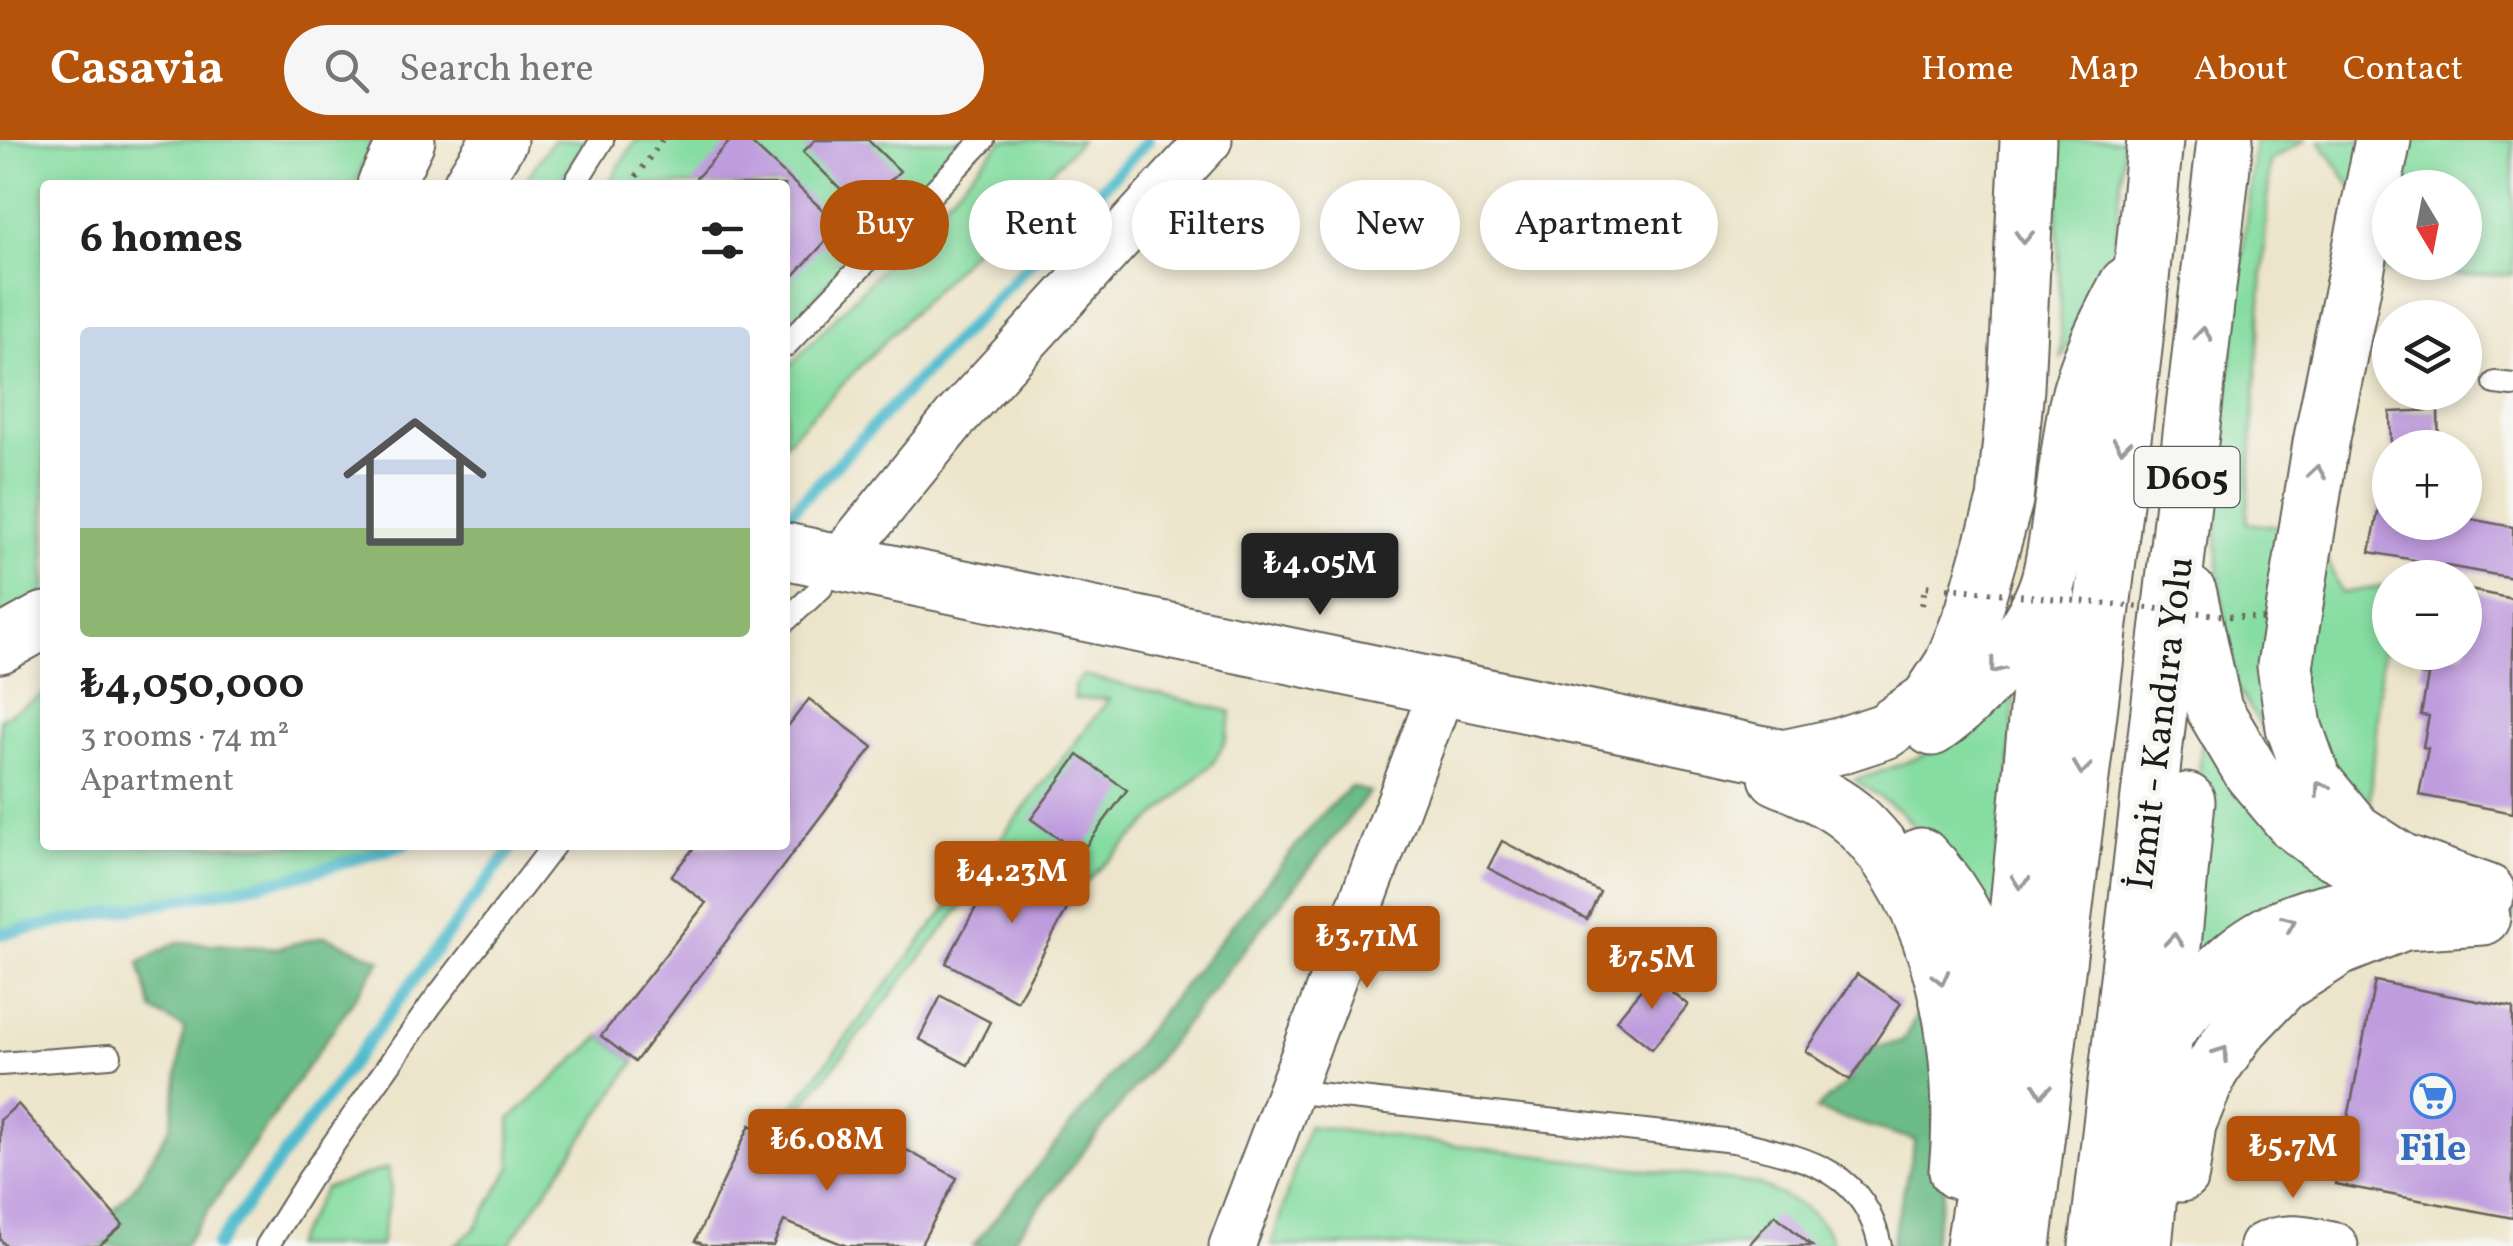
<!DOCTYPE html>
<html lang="en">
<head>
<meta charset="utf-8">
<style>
	body { margin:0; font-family:Vollkorn,serif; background:#f6f6f6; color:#222; height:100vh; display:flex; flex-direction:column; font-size:38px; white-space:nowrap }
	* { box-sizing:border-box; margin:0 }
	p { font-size:32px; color:#767676 }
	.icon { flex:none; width:55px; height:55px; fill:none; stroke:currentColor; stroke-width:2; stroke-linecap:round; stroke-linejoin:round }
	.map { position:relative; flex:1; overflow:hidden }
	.details { position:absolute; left:40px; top:40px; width:750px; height:670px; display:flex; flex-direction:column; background:#fff; border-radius:10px; box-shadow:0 5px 15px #0003 }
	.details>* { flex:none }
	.top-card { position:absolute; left:820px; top:40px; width:950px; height:90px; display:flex; gap:20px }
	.needle { width:65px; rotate:170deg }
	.buttons { position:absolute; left:2372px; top:30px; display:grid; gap:20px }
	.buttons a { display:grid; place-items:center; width:110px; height:110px; border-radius:50%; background:#fff; box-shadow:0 5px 15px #0003; font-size:50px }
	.price { position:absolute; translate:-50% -85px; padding:0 22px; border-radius:10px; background:#b45309; color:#fff; font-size:32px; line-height:65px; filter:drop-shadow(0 2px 5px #0008) }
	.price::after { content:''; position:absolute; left:50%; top:60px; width:30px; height:22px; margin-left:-15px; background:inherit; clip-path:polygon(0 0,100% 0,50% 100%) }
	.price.selected { background:#222; color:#fff }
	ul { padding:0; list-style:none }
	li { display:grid; align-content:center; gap:20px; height:530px; padding:0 40px }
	li span { display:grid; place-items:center; height:310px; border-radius:10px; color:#555 }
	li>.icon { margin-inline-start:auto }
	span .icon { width:180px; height:180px; fill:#fffc; stroke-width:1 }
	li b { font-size:42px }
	h2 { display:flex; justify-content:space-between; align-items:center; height:120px; padding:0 40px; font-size:42px }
	.pill { padding:0 35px; border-radius:45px; background:#fff; box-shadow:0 5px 15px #0003; font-size:35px; line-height:90px }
	.pill.selected { background:#b45309; color:#fff }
	header { display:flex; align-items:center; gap:60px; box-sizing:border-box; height:140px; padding:0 50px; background:#b45309; color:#fff }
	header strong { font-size:48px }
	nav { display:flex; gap:55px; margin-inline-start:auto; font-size:35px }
	.search { width:700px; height:90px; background:#f6f6f6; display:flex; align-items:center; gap:25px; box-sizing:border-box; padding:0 35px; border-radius:55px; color:#767676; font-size:38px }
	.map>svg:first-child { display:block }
</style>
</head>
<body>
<header>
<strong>Casavia</strong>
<div class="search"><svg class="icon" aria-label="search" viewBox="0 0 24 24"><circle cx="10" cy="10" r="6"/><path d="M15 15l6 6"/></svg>Search here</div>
<nav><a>Home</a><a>Map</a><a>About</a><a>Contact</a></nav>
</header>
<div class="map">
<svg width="2513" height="1106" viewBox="0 0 2513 1106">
	<rect width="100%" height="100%" fill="#f6f6f2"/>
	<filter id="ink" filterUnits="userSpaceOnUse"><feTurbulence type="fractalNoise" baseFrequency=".01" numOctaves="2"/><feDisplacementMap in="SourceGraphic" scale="20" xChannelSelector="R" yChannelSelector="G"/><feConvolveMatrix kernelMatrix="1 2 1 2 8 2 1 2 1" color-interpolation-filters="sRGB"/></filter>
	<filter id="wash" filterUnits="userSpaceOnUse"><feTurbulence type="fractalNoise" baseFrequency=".0048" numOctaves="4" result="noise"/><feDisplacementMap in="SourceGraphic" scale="40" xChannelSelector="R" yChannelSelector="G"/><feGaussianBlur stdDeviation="2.25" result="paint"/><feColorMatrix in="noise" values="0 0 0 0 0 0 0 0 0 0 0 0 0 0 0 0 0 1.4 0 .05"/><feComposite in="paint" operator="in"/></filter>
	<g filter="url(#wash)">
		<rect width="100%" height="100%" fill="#ede5cb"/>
		<g fill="#86dda1" stroke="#517c5e" stroke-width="2.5" fill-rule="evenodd">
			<polygon points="0,0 373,0 355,45 45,45 45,452 0,482"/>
			<polygon points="553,0 587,0 558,45 522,45"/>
			<polygon points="636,0 963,0 785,189 785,45 607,45"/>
			<polygon points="1003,0 1081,0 785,303 785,231"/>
			<polygon points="2056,0 2124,0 2114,122 2087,164 2061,220"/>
			<polygon points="2255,0 2306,0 2270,21 2247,383 2315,391 2341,453 2388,446 2370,664 2376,689 2270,600 2237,548 2220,450 2215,361"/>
			<path d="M2319 0H2513V135H2415L2343 129 2376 83ZM2390 48H2465V122H2390Z"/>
			<polygon points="1083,535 1232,572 1226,600 1213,623 1078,749 1006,711 795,975 790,970 1109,559 1074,559 1074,546"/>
			<path d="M2014 547 2004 828 1943 714 1898 670 1855 640C1918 621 1971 599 2014 547Z"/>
			<polygon points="45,554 45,705 405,705 294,737 0,794 0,579"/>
			<polygon points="2203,584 2490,759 2513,763 2513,779 2486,773 2182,845"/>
			<polygon points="601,896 635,922 508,1106 454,1106 475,1089 511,1027 510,979"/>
			<path d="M1308 986 1757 1044C1786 1058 1826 1071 1833 1106H1271Z"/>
			<polygon points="388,1028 391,1048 380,1106 292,1106 325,1048"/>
		</g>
		<g fill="#6cbc87" stroke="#446c52" stroke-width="2.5">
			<polygon points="1350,647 1370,652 1008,1106 973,1106 1321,675"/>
			<polygon points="1869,707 1898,740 1939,854 1954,974 1953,1006 1932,1106 1891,1106 1915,1000 1815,970 1850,940 1872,907 1902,902 1930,851 1892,738 1866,729"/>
			<polygon points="325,796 381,820 184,1106 81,1106 135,1046 171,985 184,888 153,871 139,823 177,802 277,808"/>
		</g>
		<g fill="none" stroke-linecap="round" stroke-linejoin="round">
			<g stroke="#50bbcd" stroke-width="12">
				<polyline points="785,378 1148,0"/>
				<polyline points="0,794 294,737 405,705"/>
				<polyline points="216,1106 514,705"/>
			</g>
		</g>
		<g id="blocks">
			<g fill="#bf9cde">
				<polygon points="731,0 748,0 840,86 785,145 785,45 690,45"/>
				<polygon points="815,0 868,0 900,31 861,69 803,12"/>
				<polygon points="2438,270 2439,308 2391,308 2390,272"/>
				<polygon points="2380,362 2390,364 2390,382 2465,382 2465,378 2513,387 2513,438 2370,412"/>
				<polygon points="2465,449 2513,459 2513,673 2419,655 2428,608 2423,607 2429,576 2421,575 2428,536 2421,535 2425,512 2465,512"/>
				<polygon points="809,559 873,607 635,922 601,896 706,763 671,736 696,705 785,705 785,590"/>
				<polygon points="1078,615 1127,650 1080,714 1031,679"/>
				<polygon points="1502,701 1600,752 1587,779 1488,728"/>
				<polygon points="1006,711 1078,749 1017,861 946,823"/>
				<polygon points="1857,834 1901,863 1850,940 1806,911"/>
				<polygon points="1652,836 1688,865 1652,909 1616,880"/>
				<polygon points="2375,841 2513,868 2513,1078 2335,1044"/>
				<polygon points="941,856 990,882 968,925 919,899"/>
				<polygon points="18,964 123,1085 99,1106 6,1106 0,1099 0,980"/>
				<polygon points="856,982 957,1038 920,1106 847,1106 784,1081 773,1106 707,1106 695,1101 750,985 833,1025"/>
				<polygon points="1775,1075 1812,1106 1748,1106"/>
			</g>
		</g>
	</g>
	<g filter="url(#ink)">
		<use href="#blocks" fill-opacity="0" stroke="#656259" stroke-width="2.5"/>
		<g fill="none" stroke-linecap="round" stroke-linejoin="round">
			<defs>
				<g id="lane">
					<polyline points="574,45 602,0"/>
					<polyline points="785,206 983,0"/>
					<polyline points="2495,243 2513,245"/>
					<polyline points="785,481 821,448"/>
					<polyline points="0,924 110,916"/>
					<path d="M1290 951 1734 1001C1802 1018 1864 1027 1880 1106"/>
					<polyline points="267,1106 309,1039 431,865 554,705"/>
				</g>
				<g id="street">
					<polyline points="839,421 957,276 1209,0"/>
					<polyline points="1232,1106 1435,568"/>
					<path d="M2262 1106C2285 1093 2310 1100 2335 1106"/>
				</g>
				<g id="secondary">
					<polyline points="385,45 407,0"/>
					<polyline points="471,45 499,0"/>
					<polyline points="785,411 1783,618"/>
					<polyline points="0,505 45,480"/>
				</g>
				<g id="highway">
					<polyline points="2383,0 2321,303 2285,526 2294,587 2313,640 2355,691 2401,721 2487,752"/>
					<polyline points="2189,454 2214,569 2252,633 2294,683 2326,708 2367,729"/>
					<path d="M1932 588C1977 557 2039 487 2051 432 2063 378 2066 320 2077 265 2086 223 2107 183 2127 145"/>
					<polyline points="1783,618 1839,606 1885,591 1929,560 1952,525 1973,473 2005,360 2016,248 2028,0"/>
					<path d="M1777 637C1804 649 1835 661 1857 682 1944 765 1969 916 1957 1031"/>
					<path d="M1921 716C1962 758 1985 813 1996 870"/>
					<path d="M2166 892C2216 831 2248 790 2329 771 2355 764 2378 761 2405 765"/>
					<polyline points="2181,1034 2188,984 2210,931 2238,890 2282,844 2339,808 2404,782 2482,777"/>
					<polyline points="1974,1106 2004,908 2048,459"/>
					<polyline points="2023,1106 2134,209 2155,0"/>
					<polyline points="2097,1106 2225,0"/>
					<polyline points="2144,1106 2187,661"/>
				</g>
			</defs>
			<use href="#lane" stroke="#656259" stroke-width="26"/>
			<use href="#street" stroke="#656259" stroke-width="49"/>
			<use href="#secondary" stroke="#656259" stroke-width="59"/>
			<use href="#highway" stroke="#656259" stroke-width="59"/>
			<g stroke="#656259" stroke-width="6" stroke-dasharray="2.5 8" stroke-linecap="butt">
				<polyline points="630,45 662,0"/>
				<polyline points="1922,465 1925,446 1933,447"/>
			</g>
			<use href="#lane" stroke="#fff" stroke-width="22"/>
			<use href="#street" stroke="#fff" stroke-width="45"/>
			<use href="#secondary" stroke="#fff" stroke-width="55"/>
			<use href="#highway" stroke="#fff" stroke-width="55"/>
			<polyline stroke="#656259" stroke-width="6" stroke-dasharray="2.5 8" stroke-linecap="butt" points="1947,448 2270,480"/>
		</g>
		<defs><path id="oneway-chevron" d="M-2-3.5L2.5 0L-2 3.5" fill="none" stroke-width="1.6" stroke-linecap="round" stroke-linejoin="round" transform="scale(2.5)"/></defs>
		<g stroke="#999">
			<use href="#oneway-chevron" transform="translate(2024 97) rotate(92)"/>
			<use href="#oneway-chevron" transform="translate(2203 194) rotate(-84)"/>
			<use href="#oneway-chevron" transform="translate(2122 305) rotate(97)"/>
			<use href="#oneway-chevron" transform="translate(2317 332) rotate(-81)"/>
			<use href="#oneway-chevron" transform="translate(1996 527) rotate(129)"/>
			<use href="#oneway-chevron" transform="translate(2082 628) rotate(97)"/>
			<use href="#oneway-chevron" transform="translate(2321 648) rotate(-125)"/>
			<use href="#oneway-chevron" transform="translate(2020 742) rotate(96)"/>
			<use href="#oneway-chevron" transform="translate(2289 783) rotate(-23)"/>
			<use href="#oneway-chevron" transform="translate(2174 800) rotate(-85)"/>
			<use href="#oneway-chevron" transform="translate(1941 838) rotate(76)"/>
			<use href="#oneway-chevron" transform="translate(2222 913) rotate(-56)"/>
			<use href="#oneway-chevron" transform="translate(2042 950) rotate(97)"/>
		</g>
	</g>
	<defs>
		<symbol id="supermarket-ring" viewBox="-11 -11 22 22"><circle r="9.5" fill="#f6f6f2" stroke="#3f7fe0" stroke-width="1.5"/><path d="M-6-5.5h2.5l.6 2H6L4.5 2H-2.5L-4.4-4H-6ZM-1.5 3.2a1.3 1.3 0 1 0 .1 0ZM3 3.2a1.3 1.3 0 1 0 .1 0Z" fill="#3f7fe0"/></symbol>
	</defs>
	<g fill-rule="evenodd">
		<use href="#supermarket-ring" x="2408" y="931" width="50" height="50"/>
	</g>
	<g text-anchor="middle" stroke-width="10" stroke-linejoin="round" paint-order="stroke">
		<rect fill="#f6f6f2" stroke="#5d5d5c" stroke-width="2.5" x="2134.5" y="307" width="105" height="60" rx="8"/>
		<g font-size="35" font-weight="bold" fill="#1c1c1c">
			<text x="2187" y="349">D605</text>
		</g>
		<g font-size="38" fill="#1c1c1c" stroke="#f6f6f2">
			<text transform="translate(2159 583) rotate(-83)" y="13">İzmit - Kandıra Yolu</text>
		</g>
		<g font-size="38" font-weight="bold" fill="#366cbe" stroke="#f6f6f2">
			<text x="2433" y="1020">File</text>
		</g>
	</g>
</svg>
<div class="buttons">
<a><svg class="needle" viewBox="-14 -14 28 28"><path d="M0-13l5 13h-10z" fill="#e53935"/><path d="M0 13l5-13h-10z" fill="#767676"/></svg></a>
<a><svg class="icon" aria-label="layers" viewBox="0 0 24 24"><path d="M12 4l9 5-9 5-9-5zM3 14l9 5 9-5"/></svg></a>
<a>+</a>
<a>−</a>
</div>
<b class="price selected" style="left:1320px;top:478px">₺4.05M</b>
<b class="price" style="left:1012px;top:786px">₺4.23M</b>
<b class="price" style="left:1367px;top:851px">₺3.71M</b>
<b class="price" style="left:1652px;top:872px">₺7.5M</b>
<b class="price" style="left:827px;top:1054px">₺6.08M</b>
<b class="price" style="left:2293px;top:1061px">₺5.7M</b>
<div class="top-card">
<a class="pill selected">Buy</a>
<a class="pill">Rent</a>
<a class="pill">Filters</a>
<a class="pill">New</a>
<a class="pill">Apartment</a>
</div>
<section class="details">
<h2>6 homes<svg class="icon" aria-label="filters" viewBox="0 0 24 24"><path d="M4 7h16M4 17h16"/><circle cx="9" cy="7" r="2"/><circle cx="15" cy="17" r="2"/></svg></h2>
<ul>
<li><span style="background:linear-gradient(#c9d6e8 65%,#8fb573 0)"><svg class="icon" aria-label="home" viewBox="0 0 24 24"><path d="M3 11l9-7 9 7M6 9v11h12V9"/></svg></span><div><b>₺4,050,000</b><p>3 rooms · 74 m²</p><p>Apartment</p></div></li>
</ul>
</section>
</div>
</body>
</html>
